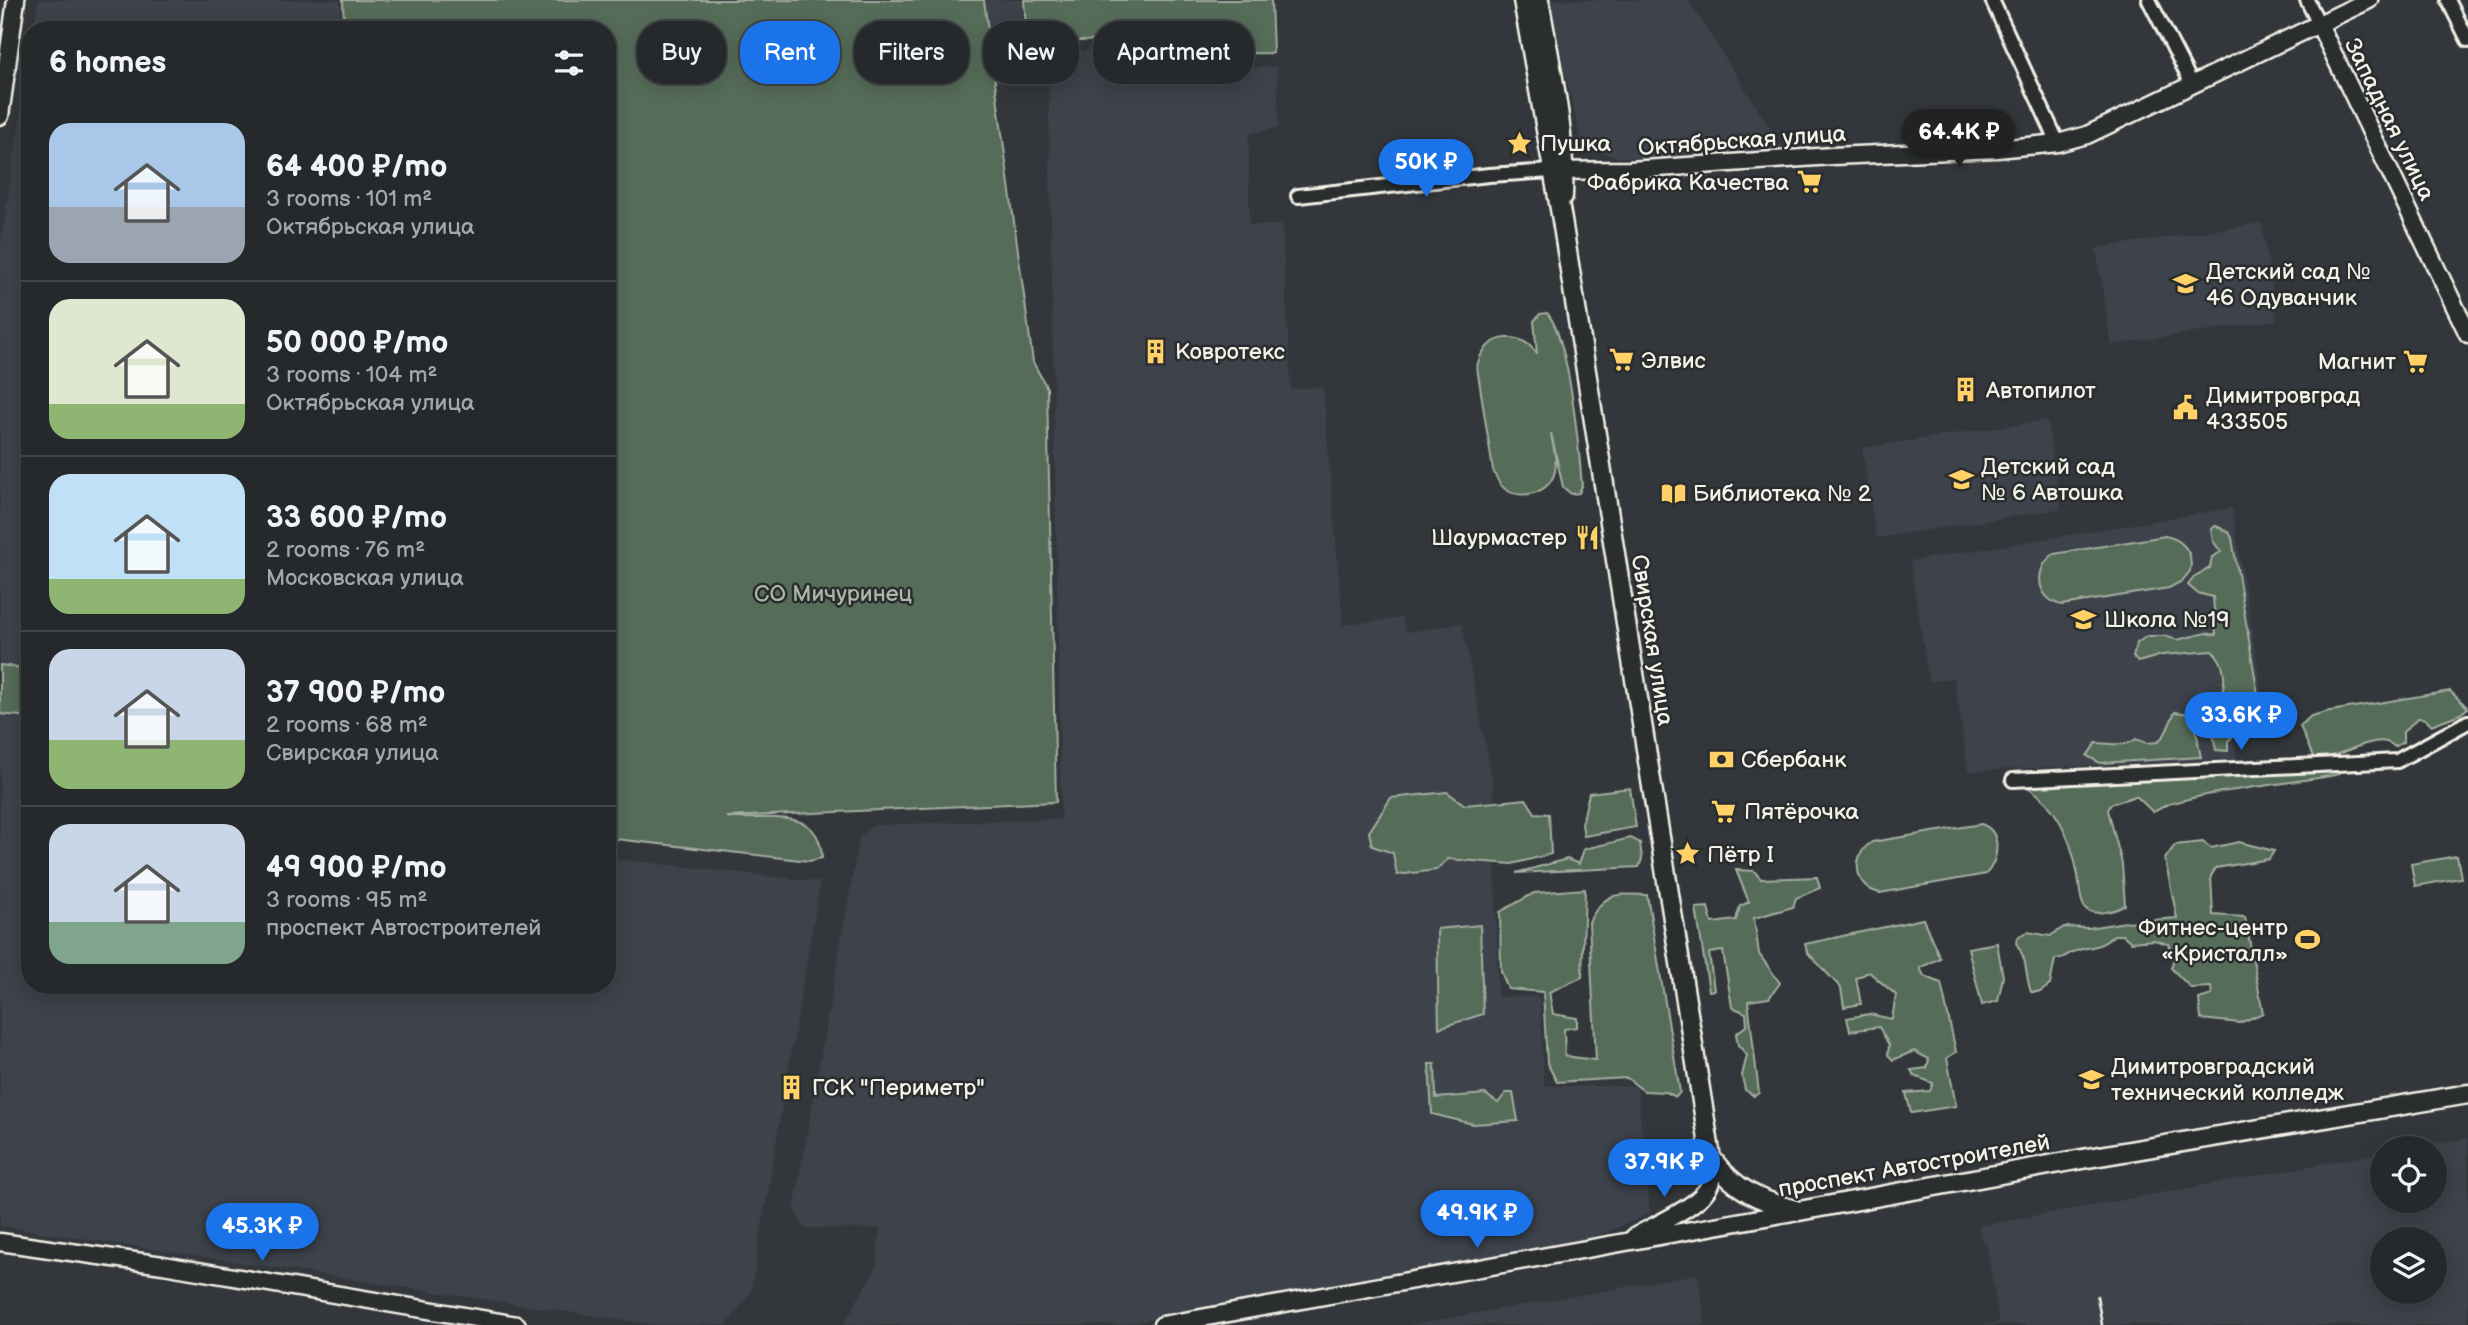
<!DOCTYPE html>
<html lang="en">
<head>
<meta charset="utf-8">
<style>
	body { margin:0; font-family:"Balsamiq Sans",sans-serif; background:#2e3134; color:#f1f3f6; height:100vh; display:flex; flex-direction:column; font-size:26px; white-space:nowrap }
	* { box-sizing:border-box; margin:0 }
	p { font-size:23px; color:#a4a6a9 }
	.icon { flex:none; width:38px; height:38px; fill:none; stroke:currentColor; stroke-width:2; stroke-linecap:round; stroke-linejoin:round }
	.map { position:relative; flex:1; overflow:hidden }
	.side { position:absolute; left:21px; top:21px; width:595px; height:973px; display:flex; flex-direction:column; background:#26292c; border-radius:28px; box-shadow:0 4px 18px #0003,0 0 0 2px #424548 }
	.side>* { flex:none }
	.guide { position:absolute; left:637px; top:21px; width:665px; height:63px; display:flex; gap:14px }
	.tools { position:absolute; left:2370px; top:1136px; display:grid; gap:14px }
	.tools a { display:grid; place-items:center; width:77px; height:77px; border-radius:50%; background:#26292c; box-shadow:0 4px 18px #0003,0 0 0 2px #424548; font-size:35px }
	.price { position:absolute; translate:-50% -60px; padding:0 16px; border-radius:24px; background:#1a73e8; color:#fff; font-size:23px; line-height:46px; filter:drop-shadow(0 2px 4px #0008) }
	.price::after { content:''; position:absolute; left:50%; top:42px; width:21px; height:16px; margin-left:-10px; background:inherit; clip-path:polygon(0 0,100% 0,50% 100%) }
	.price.active { background:#222; color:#fff }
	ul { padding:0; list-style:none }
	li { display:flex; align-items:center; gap:21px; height:175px; padding:0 28px }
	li+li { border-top:2px solid #424548 }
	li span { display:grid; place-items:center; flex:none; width:196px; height:140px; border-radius:21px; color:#555 }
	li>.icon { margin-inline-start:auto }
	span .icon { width:84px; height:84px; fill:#fffc; stroke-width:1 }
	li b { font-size:30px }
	h2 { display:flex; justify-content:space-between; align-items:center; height:84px; padding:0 28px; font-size:30px }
	.tag { padding:0 24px; border-radius:28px; background:#26292c; box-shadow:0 4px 18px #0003,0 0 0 2px #424548; font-size:24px; line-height:63px }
	.tag.active { background:#1a73e8; color:#fff }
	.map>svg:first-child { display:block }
</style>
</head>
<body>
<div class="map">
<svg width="2468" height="1325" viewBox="0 0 2468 1325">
	<rect width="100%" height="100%" fill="#33373b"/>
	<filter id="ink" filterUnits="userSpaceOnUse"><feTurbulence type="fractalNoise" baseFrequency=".0143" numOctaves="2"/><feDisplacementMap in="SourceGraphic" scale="14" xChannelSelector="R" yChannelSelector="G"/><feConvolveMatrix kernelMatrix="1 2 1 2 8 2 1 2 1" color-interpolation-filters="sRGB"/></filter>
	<g filter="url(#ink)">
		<g fill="#3e434b" fill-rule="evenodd">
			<polygon points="38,0 339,0 341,5 340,30 33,30"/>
			<polygon points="985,0 1022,0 1026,81 996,83"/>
			<polygon points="1547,0 1688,0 1784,150 1640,158 1616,157 1589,149 1581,140"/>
			<polygon points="1131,49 1133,69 1277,67 1279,127 1249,134 1249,225 1282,225 1291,389 1323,387 1343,625 1402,618 1406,632 1462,623 1493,783 1498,997 1540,996 1544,1086 1637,1086 1650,1213 1586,1241 1121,1325 843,1325 876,1268 880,1229 804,1228 794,1209 859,838 873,825 1061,819 1048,52"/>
			<polygon points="30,54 30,985 607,985 607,858 820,882 751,1292 727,1325 654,1325 0,1226 0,249"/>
			<polygon points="2262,223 2277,320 2111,345 2096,248"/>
			<polygon points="2047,420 2061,509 1876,538 1862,448"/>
			<polygon points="2232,508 2266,718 2231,723 2237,759 1968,771 1954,678 1929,682 1910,561"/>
			<path d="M2468 1138V1325H1982L1999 1322 1986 1242H1982L1979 1226 2382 1153V1200H2434V1148H2412ZM2382 1239H2434V1292H2382Z"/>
			<polygon points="1698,1274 1706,1325 1409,1325 1682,1277"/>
		</g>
		<g fill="#546c58" stroke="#a4aea0" stroke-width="2">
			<path d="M343 0H984L1033 362 1047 388 1056 802 726 817C763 823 820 802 822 858L809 861 607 838V30H344Z"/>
			<polygon points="1024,0 1271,0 1273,53 1136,55 1134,39 1027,43"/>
			<path d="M1547 313C1569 337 1579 450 1582 486L1579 493 1571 494 1563 487 1551 433C1552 444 1558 459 1555 471 1550 493 1522 501 1505 489 1499 484 1496 478 1493 470L1477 367C1483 335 1519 327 1537 354L1534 321 1540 314Z"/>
			<path d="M2216 526 2229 532 2232 538 2258 695 2269 716 2267 726C2258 731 2249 732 2239 730L2228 741V751L2216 750C2213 736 2209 719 2214 705 2215 700 2220 696 2222 691 2227 678 2223 659 2212 651L2162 655 2138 662 2133 657 2137 643 2147 636H2165L2177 640 2206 633 2216 635 2213 597 2197 593 2188 585 2195 576 2210 568 2212 557 2221 552 2213 541 2211 529Z"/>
			<path d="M2165 536C2183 539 2194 553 2190 571L2182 581 2169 588 2062 605C2036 600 2033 568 2054 554Z"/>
			<polygon points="0,665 30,669 30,717 0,714"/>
			<path d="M2450 691 2468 708 2460 714 2431 725 2425 719 2418 718 2403 732V742L2395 747C2376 728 2337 763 2313 757L2300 726 2311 716 2330 711Z"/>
			<path d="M2175 712 2191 714C2198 726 2197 743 2201 757L2100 763 2087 756 2096 743C2110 743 2124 748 2136 739L2147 743 2158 742 2165 734Z"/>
			<path d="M2345 769 2335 775C2281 785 2226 788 2173 803 2166 804 2160 809 2153 812L2136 796 2111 804 2108 810 2122 864 2125 905C2117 911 2092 917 2085 908 2079 900 2080 886 2078 876 2072 842 2059 807 2029 788V783Z"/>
			<polygon points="1630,788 1636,827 1584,836 1582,824 1589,793"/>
			<polygon points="1447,792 1465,805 1526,799 1535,813 1549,814 1551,854 1512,864 1448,859 1436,870 1397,875 1393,853 1372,846 1369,832 1391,798"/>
			<path d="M1981 824C2003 831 1999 861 1986 874L1880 893C1854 888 1850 855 1872 842Z"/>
			<polygon points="1631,838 1640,843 1642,859 1639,867 1516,873 1567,859 1579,864 1584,849"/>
			<path d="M2203 842 2211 848 2239 842 2274 851 2269 859 2216 868 2211 876 2213 915 2245 917 2263 1013 2240 1023 2201 1019 2199 999 2212 995 2211 987 2191 988 2171 968 2174 958 2168 944 2154 940 2131 942 2123 935H2114C2096 952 2088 944 2071 953 2064 957 2063 958 2055 959L2050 985 2040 992H2031C2024 972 2029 962 2016 943L2019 936 2028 932 2050 936 2064 927 2088 928 2126 922 2177 918 2165 859 2175 845Z"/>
			<polygon points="2457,856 2461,878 2415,886 2411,864"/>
			<polygon points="1736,870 1754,871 1761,879 1817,877 1820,888 1796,898 1793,907 1754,918 1759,954 1780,983 1769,998 1748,1001 1759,1093 1754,1096 1745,1090 1742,1076 1747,1055 1738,1045 1736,1034 1747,1025 1746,1013 1732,1007 1723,951 1709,953 1714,990 1709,991 1696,908 1708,907 1712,923 1736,920 1740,906 1749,902"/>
			<path d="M1585 889 1582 977 1549 992 1553 1014 1577 1018V1027L1564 1029 1565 1056 1596 1060 1589 922C1605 891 1616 894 1647 895L1680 1092 1676 1097 1666 1092 1644 1091 1627 1078 1557 1082 1547 1063 1543 992 1508 989 1501 971 1500 912 1534 893Z"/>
			<polygon points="1923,919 1940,958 1920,968 1924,976 1941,983 1956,1052 1947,1058 1956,1106 1911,1113 1906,1093 1930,1091 1933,1083 1914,1076 1911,1070 1927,1068 1929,1059 1914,1051 1893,1060 1888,1055 1889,1045 1879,1027 1850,1031 1847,1018 1869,1014 1892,1019 1896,995 1869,972 1856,978 1861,1004 1844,1007 1841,988 1807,952 1805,944"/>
			<polygon points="1480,925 1483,1014 1439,1028 1437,929"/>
			<polygon points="1997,943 2003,977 1998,1001 1982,1005 1968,948"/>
			<polygon points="1429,1064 1435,1064 1436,1098 1485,1094 1498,1103 1506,1093 1513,1093 1518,1121 1473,1124 1432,1114"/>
		</g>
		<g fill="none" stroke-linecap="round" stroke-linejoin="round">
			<defs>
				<g id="minor">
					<polyline points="1992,0 2058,143"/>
					<polyline points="2149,0 2192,84"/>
					<polyline points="2307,0 2319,24"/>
					<polyline points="2448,0 2468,40"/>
					<polyline points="1298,196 1489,175 1552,171"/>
					<polyline points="2013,780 2397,761 2468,722"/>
				</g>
				<g id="major">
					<polyline points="2319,24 2468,334"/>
					<polyline points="0,116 16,0"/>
					<polyline points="1552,171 1630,170 1832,156 1997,149 2058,143 2087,135 2369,0"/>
					<path d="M1634 1237C1654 1225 1706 1204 1711 1181 1712 1174 1711 1165 1711 1158"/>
					<polyline points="0,1242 163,1265 517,1325"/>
					<polyline points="1162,1325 1799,1211"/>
				</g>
				<g id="highway">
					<path d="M1523 0 1562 220 1711 1158C1736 1191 1760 1201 1799 1211L2082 1159 2468 1094"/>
					<path d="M1539 0C1550 65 1566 130 1563 196"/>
				</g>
			</defs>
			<use href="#minor" stroke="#f4f1e8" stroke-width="18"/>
			<use href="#major" stroke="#f4f1e8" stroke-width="21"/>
			<use href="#highway" stroke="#f4f1e8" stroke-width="23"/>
			<use href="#minor" stroke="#2a2d2e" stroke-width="12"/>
			<use href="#major" stroke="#2a2d2e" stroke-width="16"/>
			<use href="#highway" stroke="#2a2d2e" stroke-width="18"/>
			<polyline stroke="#f4f1e8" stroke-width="2.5" points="2097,1296 2102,1325"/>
		</g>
	</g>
	<defs>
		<symbol id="sight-bare" viewBox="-9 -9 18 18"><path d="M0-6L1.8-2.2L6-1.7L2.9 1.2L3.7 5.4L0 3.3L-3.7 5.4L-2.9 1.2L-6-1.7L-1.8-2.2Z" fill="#ffd166" stroke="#2a2d2e" stroke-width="2.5" paint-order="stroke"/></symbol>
		<symbol id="supermarket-bare" viewBox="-9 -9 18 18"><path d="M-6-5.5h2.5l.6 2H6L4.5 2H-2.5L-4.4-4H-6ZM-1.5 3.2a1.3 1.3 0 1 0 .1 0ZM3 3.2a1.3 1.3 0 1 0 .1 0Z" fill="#ffd166" stroke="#2a2d2e" stroke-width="2.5" paint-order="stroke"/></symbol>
		<symbol id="school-bare" viewBox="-9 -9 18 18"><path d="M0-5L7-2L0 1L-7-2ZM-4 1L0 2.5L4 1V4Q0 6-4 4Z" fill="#ffd166" stroke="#2a2d2e" stroke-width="2.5" paint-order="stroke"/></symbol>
		<symbol id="building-bare" viewBox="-9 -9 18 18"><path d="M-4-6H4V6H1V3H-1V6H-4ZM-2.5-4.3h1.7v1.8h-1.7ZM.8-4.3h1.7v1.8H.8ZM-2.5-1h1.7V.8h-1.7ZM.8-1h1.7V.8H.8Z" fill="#ffd166" stroke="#2a2d2e" stroke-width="2.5" paint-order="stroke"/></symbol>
		<symbol id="civic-bare" viewBox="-9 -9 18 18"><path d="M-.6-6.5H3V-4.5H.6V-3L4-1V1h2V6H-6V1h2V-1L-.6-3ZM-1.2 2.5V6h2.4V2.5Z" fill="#ffd166" stroke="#2a2d2e" stroke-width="2.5" paint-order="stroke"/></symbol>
		<symbol id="library-bare" viewBox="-9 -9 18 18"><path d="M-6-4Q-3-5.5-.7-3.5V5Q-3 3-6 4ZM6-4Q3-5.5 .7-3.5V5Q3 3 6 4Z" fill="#ffd166" stroke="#2a2d2e" stroke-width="2.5" paint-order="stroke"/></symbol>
		<symbol id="restaurant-bare" viewBox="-9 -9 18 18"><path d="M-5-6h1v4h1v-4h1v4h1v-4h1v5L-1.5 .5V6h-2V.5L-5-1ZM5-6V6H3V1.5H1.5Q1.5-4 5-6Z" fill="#ffd166" stroke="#2a2d2e" stroke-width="2.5" paint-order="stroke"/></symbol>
		<symbol id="bank-bare" viewBox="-9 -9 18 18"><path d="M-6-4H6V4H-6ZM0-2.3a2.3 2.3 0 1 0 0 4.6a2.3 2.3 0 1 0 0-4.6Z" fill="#ffd166" stroke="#2a2d2e" stroke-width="2.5" paint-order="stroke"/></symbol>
		<symbol id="stadium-bare" viewBox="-9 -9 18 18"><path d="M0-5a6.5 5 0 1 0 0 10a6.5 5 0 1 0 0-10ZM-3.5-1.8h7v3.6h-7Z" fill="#ffd166" stroke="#2a2d2e" stroke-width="2.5" paint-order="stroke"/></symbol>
		<symbol id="university-bare" viewBox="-9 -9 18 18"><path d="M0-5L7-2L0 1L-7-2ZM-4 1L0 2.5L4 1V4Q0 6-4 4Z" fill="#ffd166" stroke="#2a2d2e" stroke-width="2.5" paint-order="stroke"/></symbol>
	</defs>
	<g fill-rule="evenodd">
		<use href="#sight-bare" x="1502" y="126" width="35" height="35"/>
		<use href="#supermarket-bare" x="1792" y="164" width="35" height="35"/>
		<use href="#school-bare" x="2168" y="266" width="35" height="35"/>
		<use href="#building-bare" x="1138" y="334" width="35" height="35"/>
		<use href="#supermarket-bare" x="1604" y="342" width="35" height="35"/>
		<use href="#supermarket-bare" x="2398" y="344" width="35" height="35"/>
		<use href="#building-bare" x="1948" y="372" width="35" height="35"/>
		<use href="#civic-bare" x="2168" y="390" width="35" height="35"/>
		<use href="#school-bare" x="1944" y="462" width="35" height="35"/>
		<use href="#library-bare" x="1656" y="476" width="35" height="35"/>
		<use href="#restaurant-bare" x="1570" y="520" width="35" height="35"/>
		<use href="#school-bare" x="2066" y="602" width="35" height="35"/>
		<use href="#bank-bare" x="1704" y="742" width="35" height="35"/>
		<use href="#supermarket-bare" x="1706" y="794" width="35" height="35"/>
		<use href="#sight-bare" x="1670" y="836" width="35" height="35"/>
		<use href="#stadium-bare" x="2290" y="922" width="35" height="35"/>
		<use href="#university-bare" x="2074" y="1062" width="35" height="35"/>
		<use href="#building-bare" x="774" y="1070" width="35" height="35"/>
	</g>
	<g text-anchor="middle" stroke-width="5" stroke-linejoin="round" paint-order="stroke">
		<g font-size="23" fill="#f4f1e8" stroke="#2a2d2e">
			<text transform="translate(2390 119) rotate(64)" y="8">Западная улица</text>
			<text transform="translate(1742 140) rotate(-4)" y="8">Октябрьская улица</text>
			<text transform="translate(1653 640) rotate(81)" y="8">Свирская улица</text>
			<text transform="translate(1914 1165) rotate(-10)" y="8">проспект Автостроителей</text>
		</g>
		<g font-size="23" fill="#f4f1e8" stroke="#2a2d2e" text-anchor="start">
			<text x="1540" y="151">Пушка</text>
			<text x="1789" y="190" text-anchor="end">Фабрика Качества</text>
			<text x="2206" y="279">Детский сад №<tspan x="2206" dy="26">46 Одуванчик</tspan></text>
			<text x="1175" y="359">Ковротекс</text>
			<text x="1641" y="368">Элвис</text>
			<text x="2396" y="369" text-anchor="end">Магнит</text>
			<text x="1986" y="398">Автопилот</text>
			<text x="2206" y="403">Димитровград<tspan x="2206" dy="26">433505</tspan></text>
			<text x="1981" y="474">Детский сад<tspan x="1981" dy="26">№ 6 Автошка</tspan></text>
			<text x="1693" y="501">Библиотека № 2</text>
			<text x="1567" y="545" text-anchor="end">Шаурмастер</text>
			<text x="2104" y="627">Школа №19</text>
			<text x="1741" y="767">Сбербанк</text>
			<text x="1744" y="819">Пятёрочка</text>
			<text x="1707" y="862">Пётр I</text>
			<text x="2288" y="935" text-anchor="end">Фитнес-центр<tspan x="2288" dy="26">«Кристалл»</tspan></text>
			<text x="2111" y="1074">Димитровградский<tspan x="2111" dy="26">технический колледж</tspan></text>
			<text x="812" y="1095">ГСК "Периметр"</text>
		</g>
		<g font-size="23" fill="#acb5a7" stroke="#2a2d2e">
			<text x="833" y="601">СО Мичуринец</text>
		</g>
	</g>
</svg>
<div class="tools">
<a><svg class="icon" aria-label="locate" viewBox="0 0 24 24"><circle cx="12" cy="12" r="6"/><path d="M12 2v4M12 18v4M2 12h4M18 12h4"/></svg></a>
<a><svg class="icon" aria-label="layers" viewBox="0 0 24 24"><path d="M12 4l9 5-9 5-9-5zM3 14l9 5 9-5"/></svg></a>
</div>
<b class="price active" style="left:1959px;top:169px">64.4K ₽</b>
<b class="price" style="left:1426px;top:199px">50K ₽</b>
<b class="price" style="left:2241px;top:752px">33.6K ₽</b>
<b class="price" style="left:1664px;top:1199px">37.9K ₽</b>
<b class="price" style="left:1477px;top:1250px">49.9K ₽</b>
<b class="price" style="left:262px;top:1263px">45.3K ₽</b>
<div class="guide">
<a class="tag">Buy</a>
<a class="tag active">Rent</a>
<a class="tag">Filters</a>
<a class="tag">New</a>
<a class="tag">Apartment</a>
</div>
<section class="side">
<h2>6 homes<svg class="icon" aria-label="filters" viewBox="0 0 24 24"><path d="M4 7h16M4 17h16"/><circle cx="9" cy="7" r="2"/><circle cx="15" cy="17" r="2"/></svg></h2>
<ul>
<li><span style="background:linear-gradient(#a9c7e8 60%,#9aa5b1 0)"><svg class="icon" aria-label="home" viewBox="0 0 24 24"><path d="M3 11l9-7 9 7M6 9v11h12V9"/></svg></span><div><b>64 400 ₽/mo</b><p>3 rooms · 101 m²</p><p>Октябрьская улица</p></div></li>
<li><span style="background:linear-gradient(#dfe7d0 75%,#8fb573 0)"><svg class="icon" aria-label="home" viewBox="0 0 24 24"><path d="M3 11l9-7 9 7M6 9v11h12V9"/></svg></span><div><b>50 000 ₽/mo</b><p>3 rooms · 104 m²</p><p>Октябрьская улица</p></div></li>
<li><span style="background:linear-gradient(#bfe0f5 75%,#8fb573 0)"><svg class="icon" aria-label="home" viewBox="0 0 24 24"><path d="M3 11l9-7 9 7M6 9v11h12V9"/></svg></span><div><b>33 600 ₽/mo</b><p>2 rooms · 76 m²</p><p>Московская улица</p></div></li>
<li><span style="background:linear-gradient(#c9d6e8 65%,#8fb573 0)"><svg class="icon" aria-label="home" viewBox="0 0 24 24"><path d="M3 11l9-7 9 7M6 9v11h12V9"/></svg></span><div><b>37 900 ₽/mo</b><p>2 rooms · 68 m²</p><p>Свирская улица</p></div></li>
<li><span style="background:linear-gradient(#c9d6e8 70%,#7fa58c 0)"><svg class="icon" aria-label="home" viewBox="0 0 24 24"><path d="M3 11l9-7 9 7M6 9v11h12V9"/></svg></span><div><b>49 900 ₽/mo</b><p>3 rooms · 95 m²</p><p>проспект Автостроителей</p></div></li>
</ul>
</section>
</div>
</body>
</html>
